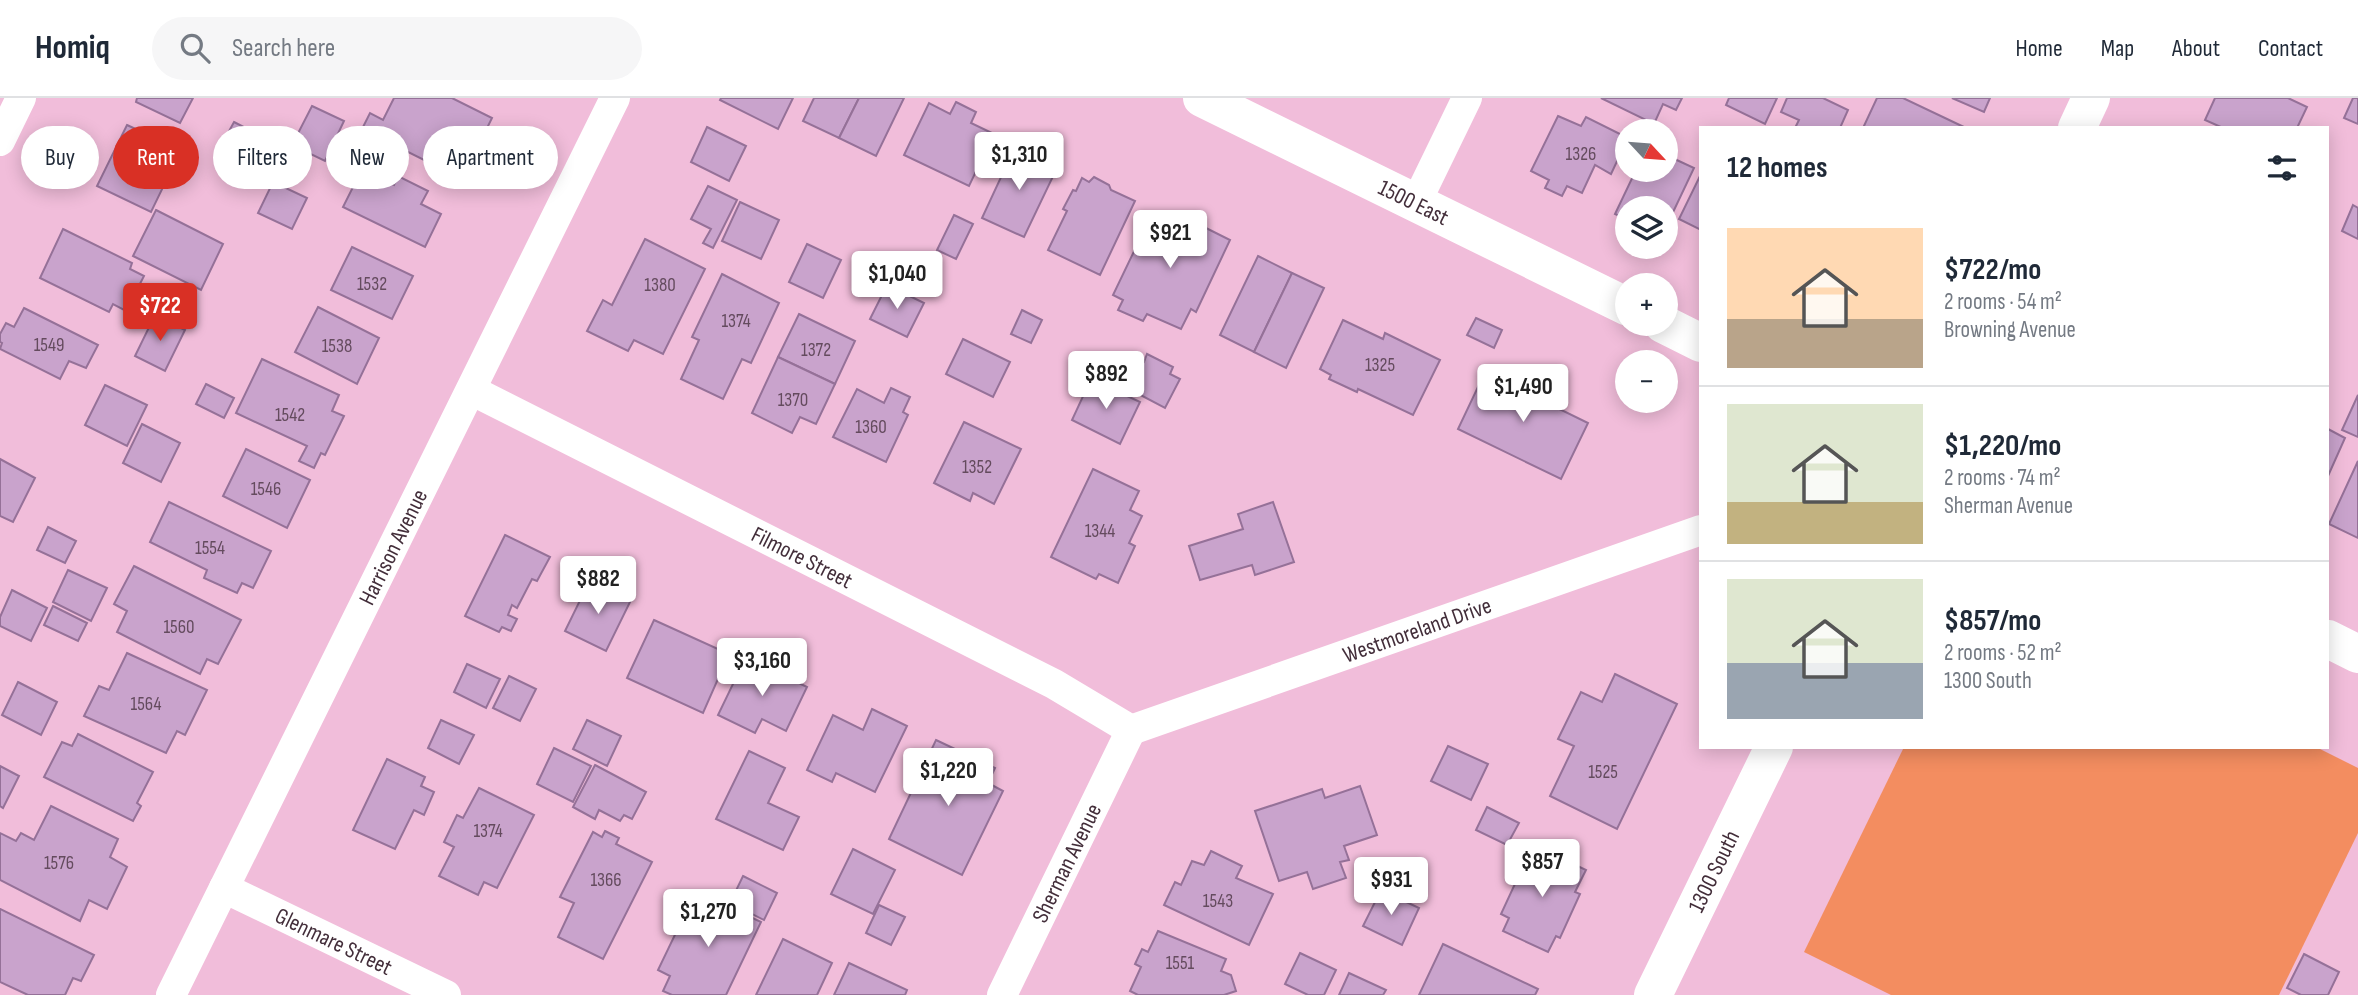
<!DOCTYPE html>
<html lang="en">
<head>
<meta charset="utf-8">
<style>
	body { margin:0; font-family:"Sofia Sans Condensed",sans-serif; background:#f6f6f7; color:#1f2937; height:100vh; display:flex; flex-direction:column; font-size:26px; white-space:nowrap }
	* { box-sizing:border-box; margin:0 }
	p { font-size:23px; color:#747a83 }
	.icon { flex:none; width:38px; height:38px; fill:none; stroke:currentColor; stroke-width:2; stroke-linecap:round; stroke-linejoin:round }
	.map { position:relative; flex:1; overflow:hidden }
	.side { position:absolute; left:1699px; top:28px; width:630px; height:623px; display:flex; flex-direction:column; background:#fff; border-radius:0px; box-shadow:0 4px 18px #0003 }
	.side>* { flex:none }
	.top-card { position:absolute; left:21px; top:28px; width:665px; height:63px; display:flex; gap:14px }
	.needle { width:46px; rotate:116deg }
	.tools { position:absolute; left:1615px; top:21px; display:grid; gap:14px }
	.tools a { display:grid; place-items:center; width:63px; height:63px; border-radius:50%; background:#fff; box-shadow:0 4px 18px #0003; font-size:35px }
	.price { position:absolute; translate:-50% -60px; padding:0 16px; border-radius:7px; background:#fff; color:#222; font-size:23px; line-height:46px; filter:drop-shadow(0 2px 4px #0008) }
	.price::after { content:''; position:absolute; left:50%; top:42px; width:21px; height:16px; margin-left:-10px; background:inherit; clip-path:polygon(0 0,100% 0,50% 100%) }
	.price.current { background:#d93025; color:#fff }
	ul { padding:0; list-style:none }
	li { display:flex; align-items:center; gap:21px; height:175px; padding:0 28px }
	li+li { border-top:2px solid #e0e1e3 }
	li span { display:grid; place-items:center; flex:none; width:196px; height:140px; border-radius:0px; color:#555 }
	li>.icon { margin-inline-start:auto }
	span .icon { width:84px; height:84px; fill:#fffc; stroke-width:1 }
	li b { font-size:30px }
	h2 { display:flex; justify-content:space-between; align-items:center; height:84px; padding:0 28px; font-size:30px }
	.chip { padding:0 24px; border-radius:32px; background:#fff; box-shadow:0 4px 18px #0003; font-size:24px; line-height:63px }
	.chip.current { background:#d93025; color:#fff }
	header { display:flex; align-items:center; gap:42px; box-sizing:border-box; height:98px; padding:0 35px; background:#fff; border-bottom:2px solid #e0e1e3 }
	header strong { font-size:33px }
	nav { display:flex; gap:38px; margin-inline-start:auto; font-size:24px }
	.search { width:490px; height:63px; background:#f6f6f7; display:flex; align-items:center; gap:18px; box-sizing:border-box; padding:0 24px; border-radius:38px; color:#747a83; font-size:26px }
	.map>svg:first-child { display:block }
</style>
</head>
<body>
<header>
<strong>Homiq</strong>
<div class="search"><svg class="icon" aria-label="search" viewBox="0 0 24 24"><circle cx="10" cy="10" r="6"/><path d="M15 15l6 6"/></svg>Search here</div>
<nav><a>Home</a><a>Map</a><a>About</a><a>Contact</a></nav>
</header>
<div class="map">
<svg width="2358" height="897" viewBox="0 0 2358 897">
	<rect width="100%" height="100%" fill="#f1bdda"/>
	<polygon fill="#f38d60" points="1904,649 2316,649 2358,670 2358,735 2279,897 1891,897 1804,854"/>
	<g fill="#c9a3cc" stroke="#957198" stroke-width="2">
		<polygon points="137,0 193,0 180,25 136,4"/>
		<polygon points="394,0 452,0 492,20 462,81 362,31 370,15 383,22"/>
		<polygon points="721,0 793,0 778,31 720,2"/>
		<polygon points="814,0 859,0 839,40 803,23"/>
		<polygon points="859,0 904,0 876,58 839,40"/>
		<polygon points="1601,0 1682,0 1676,12 1663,6 1654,26"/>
		<polygon points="1729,0 1777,0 1765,26 1726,7"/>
		<polygon points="1787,0 1823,0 1848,12 1840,30 1795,30 1799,22 1781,14"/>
		<polygon points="1877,0 1903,0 1966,30 1863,30"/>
		<polygon points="1952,0 1990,0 1984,14"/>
		<polygon points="2215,0 2288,0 2307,9 2297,30 2223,30 2205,22"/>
		<polygon points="2353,0 2358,0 2358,26 2344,20"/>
		<polygon points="956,4 976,14 971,25 994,36 969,88 904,57 929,5 950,16"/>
		<polygon points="312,8 344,23 325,63 292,47"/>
		<polygon points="1558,18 1581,28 1586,19 1628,40 1611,76 1595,67 1582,95 1567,88 1562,98 1545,90 1549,82 1531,73"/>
		<polygon points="234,24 273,44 262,65 222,46"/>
		<polygon points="127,27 181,52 151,114 97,88"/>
		<polygon points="707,29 746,48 729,83 691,64"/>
		<polygon points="1015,49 1057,70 1024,139 982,120"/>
		<polygon points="1666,57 1694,70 1666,129 1666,110 1628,110 1628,122 1615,116 1636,72 1666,72"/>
		<polygon points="362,71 394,87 398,78 428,93 421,106 441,116 425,149 343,109"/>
		<polygon points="1701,76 1701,132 1679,121"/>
		<polygon points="1094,79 1109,87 1111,92 1135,103 1100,177 1048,152 1067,113 1063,111 1073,92 1076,93 1082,80 1089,84"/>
		<polygon points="273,84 307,100 292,131 258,115"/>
		<polygon points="708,88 737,102 713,150 703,145 711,131 691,121"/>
		<polygon points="740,104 779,122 761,161 722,143"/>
		<polygon points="2353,107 2358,110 2358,141 2342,133"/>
		<polygon points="156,112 223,146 201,192 133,158"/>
		<polygon points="1178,116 1230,142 1196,214 1191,211 1181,231 1147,216 1143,223 1118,212 1123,202 1113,197 1151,118 1162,123 1164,119 1174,124"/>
		<polygon points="954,117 973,126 956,161 937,152"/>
		<polygon points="63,131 132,165 130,171 144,178 126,213 113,206 109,214 40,180"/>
		<polygon points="645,141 705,171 663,256 634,242 628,253 587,233 603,202 612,207"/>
		<polygon points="807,146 841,162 823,200 789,184"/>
		<polygon points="352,149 413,178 392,221 331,192"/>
		<polygon points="1258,158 1292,175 1254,254 1220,237"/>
		<polygon points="1292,175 1324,190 1286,270 1254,254"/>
		<polygon points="722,176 779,205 751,265 742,261 723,301 681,281 699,242 692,239"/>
		<polygon points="887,187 924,205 907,239 870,221"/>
		<polygon points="318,209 379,240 357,286 295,254"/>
		<polygon points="24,210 98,247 86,270 69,263 60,281 0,251 2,245 0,244 0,236 6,225 14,229"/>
		<polygon points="1022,212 1042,222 1031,245 1011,236"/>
		<polygon points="799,216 855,243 835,286 778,259"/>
		<polygon points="155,217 185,232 165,273 135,258"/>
		<polygon points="1476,220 1502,232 1494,250 1467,237"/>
		<polygon points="1343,222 1383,241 1385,235 1440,262 1413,317 1358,291 1357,294 1329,281 1331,277 1320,271"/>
		<polygon points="963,241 1010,264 993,299 946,276"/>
		<polygon points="1147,256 1173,269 1170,276 1180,281 1165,310 1131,292 1133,288 1121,282 1133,259 1144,264"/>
		<polygon points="778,259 835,286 816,326 800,319 792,335 752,315"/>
		<polygon points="262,261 339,297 332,313 344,318 325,357 321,355 314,370 299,363 307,348 236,315"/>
		<polygon points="1486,272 1527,292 1530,286 1547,295 1543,303 1588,325 1561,381 1458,331"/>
		<polygon points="1091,281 1140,304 1120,346 1072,322"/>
		<polygon points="206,286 234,300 224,320 196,306"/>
		<polygon points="105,287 147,307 127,348 85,327"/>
		<polygon points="891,290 910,299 903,314 908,317 886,364 833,339 857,291 884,305"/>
		<polygon points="2358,297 2358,339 2342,332"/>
		<polygon points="964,324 1021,351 994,406 973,395 970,403 934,385"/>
		<polygon points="142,326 180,345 161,384 123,365"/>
		<polygon points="2328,331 2345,340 2328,378"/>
		<polygon points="246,351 310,382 287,430 223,398"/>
		<polygon points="0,361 35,380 13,424 0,418"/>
		<polygon points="2358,363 2358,440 2329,426"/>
		<polygon points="1093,371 1139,393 1130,412 1142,418 1129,445 1135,448 1118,485 1099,476 1096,481 1051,459"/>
		<polygon points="169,404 271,453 253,490 242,485 237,495 204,480 207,472 150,444"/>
		<polygon points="1273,404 1294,464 1255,477 1252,467 1200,482 1189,448 1243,431 1238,416"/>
		<polygon points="48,429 76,443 65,465 37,452"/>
		<polygon points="505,437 550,459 537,483 532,481 517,510 512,507 508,517 517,521 511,533 502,529 499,534 465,518"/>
		<polygon points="134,468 241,522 218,566 207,561 200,576 117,534 127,513 114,506"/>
		<polygon points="68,472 107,490 91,523 53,504"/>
		<polygon points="590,482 631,502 606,553 565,533"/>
		<polygon points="12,492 47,510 31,543 0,528 0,519"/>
		<polygon points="53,508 87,525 78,543 44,527"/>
		<polygon points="654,522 729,556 703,615 627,580"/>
		<polygon points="127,555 207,592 185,637 177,633 166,655 84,618 99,588 109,592"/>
		<polygon points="746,559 807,589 786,633 762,621 755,635 718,617"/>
		<polygon points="467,566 500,581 486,610 454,594"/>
		<polygon points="1615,576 1677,606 1617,731 1550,698 1574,648 1558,641 1581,594 1602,604"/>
		<polygon points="509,578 536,591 520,623 493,610"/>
		<polygon points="18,584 57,604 41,637 2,617"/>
		<polygon points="872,611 907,628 875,694 836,675 832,684 807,672 833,617 863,632"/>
		<polygon points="441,622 474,637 459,666 428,650"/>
		<polygon points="587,622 621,638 607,668 573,651"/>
		<polygon points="78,636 153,674 137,705 141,708 133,723 44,679 62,644 72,648"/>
		<polygon points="936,642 995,670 988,685 1003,693 962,777 889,741"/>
		<polygon points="1448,648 1488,666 1471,702 1431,683"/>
		<polygon points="554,650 591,668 573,704 537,686"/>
		<polygon points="749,653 785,670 768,705 799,719 783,752 716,721"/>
		<polygon points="387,661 425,679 421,688 434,694 424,717 414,712 395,751 353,732"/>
		<polygon points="595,667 646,694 632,721 624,717 620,723 599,712 595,721 573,709"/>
		<polygon points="0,668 19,678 3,710 0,708"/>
		<polygon points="1360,688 1377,737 1344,748 1349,762 1340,764 1346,780 1313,791 1307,774 1279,783 1255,713 1322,691 1325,700"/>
		<polygon points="479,690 534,717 497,790 484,784 478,797 439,778 454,749 444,744 457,717 463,720"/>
		<polygon points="51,708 118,741 110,759 127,769 107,811 89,802 80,823 0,782 0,735 16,743 21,735 34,742"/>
		<polygon points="1487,709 1519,725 1507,747 1476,732"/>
		<polygon points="605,733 619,740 616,746 652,764 603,861 558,839 574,805 560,799 593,734 602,739"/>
		<polygon points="1533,747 1586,772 1575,794 1580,796 1560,840 1556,838 1548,854 1503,833 1509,820 1501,816"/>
		<polygon points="853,751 895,772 873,816 831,796"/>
		<polygon points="1211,753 1242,768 1236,780 1273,796 1249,847 1164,807 1175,784 1181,787 1192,763 1204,767"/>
		<polygon points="743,778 777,795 764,822 730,805"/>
		<polygon points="1381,792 1419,810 1402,847 1363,828"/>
		<polygon points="696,793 761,824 726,897 672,897 663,893 670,878 658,872"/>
		<polygon points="879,807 905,819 891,847 866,835"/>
		<polygon points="0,811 94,857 81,883 73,880 65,897 28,897 0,884"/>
		<polygon points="1158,833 1226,861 1221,873 1231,877 1236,893 1224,897 1138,897 1130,893 1141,869 1135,866 1142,851 1148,854"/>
		<polygon points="783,841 832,865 817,897 756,897"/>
		<polygon points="1443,846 1538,891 1535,897 1419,897"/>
		<polygon points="1300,855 1336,872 1324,897 1308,897 1285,886"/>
		<polygon points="2304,856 2339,874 2328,897 2301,897 2287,890"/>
		<polygon points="849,865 907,892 905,897 834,897"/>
		<polygon points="1349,875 1386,892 1383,897 1339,897"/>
	</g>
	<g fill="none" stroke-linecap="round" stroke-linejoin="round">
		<g stroke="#fff" stroke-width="30">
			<polyline points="0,43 21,0"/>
			<polyline points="1416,105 1467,0"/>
			<path id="s1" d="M471 292 1054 586 1131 632"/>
			<path id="s2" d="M1131 632 1701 432"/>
			<path id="s3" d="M224 790 446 897"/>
			<path id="s4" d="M171 897 615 0"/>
			<path id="s5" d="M1002 897 1131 632"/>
		</g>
		<g stroke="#fff" stroke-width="38">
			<path id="s6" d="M1202 0 1628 209"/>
			<polyline points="2077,30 2091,0"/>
			<polyline points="1663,226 1701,245"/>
			<polyline points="2328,541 2358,556"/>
			<path id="s7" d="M1653 897 1774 649"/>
		</g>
	</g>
	<g text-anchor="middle" stroke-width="7" stroke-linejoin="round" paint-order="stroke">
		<g font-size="19" fill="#644b5e">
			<text x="1581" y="62">1326</text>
			<text x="372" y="192">1532</text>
			<text x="660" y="193">1380</text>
			<text x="736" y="229">1374</text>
			<text x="49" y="253">1549</text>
			<text x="337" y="254">1538</text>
			<text x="816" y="258">1372</text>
			<text x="1380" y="273">1325</text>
			<text x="793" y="308">1370</text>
			<text x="290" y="323">1542</text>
			<text x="871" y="335">1360</text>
			<text x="977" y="375">1352</text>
			<text x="266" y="397">1546</text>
			<text x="1100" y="439">1344</text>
			<text x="210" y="456">1554</text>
			<text x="179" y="535">1560</text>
			<text x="146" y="612">1564</text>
			<text x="1603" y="680">1525</text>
			<text x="488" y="739">1374</text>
			<text x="59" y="771">1576</text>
			<text x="606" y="788">1366</text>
			<text x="1218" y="809">1543</text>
			<text x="1180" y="871">1551</text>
		</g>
		<g font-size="23" fill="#432e3a" stroke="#ffc9e7">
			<text dy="8" stroke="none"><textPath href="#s6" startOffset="236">1500 East</textPath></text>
			<text dy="8" stroke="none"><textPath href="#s4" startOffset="500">Harrison Avenue</textPath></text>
			<text dy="8" stroke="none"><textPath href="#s1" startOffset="371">Filmore Street</textPath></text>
			<text dy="8" stroke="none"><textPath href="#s2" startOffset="303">Westmoreland Drive</textPath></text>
			<text dy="8" stroke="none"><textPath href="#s5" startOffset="147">Sherman Avenue</textPath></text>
			<text dy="8" stroke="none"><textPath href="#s7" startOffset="138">1300 South</textPath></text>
			<text dy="8" stroke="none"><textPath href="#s3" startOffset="122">Glenmare Street</textPath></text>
		</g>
	</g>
</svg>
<div class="tools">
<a><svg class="needle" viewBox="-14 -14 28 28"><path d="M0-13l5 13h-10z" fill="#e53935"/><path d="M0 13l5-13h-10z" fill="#747a83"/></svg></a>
<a><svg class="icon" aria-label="layers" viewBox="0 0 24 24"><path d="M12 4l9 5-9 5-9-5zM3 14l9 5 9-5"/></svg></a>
<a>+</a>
<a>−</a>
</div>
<b class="price" style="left:1019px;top:94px">$1,310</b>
<b class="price" style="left:1170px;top:172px">$921</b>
<b class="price" style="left:897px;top:213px">$1,040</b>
<b class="price current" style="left:160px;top:245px">$722</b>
<b class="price" style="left:1106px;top:313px">$892</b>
<b class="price" style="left:1523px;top:326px">$1,490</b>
<b class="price" style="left:598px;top:518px">$882</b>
<b class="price" style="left:762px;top:600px">$3,160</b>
<b class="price" style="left:948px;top:710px">$1,220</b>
<b class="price" style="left:1542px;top:801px">$857</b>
<b class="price" style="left:1391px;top:819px">$931</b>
<b class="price" style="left:708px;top:851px">$1,270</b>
<div class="top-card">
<a class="chip">Buy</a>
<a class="chip current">Rent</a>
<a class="chip">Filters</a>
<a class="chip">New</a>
<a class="chip">Apartment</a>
</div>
<section class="side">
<h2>12 homes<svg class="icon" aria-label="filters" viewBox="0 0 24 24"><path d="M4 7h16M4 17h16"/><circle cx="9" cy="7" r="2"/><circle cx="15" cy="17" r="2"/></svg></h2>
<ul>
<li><span style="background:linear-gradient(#ffd9b3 65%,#b9a48a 0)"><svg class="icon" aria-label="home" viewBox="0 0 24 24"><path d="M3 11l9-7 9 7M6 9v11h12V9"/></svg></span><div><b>$722/mo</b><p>2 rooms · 54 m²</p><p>Browning Avenue</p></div></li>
<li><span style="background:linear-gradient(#dfe7d0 70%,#c2b280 0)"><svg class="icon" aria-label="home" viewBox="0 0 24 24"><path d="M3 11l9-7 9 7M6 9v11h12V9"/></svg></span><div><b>$1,220/mo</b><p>2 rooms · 74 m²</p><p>Sherman Avenue</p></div></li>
<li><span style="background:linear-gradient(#dfe7d0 60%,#9aa5b1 0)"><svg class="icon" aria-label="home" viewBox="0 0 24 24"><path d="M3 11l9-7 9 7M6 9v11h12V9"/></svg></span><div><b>$857/mo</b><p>2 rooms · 52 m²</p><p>1300 South</p></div></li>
</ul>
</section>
</div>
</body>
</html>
